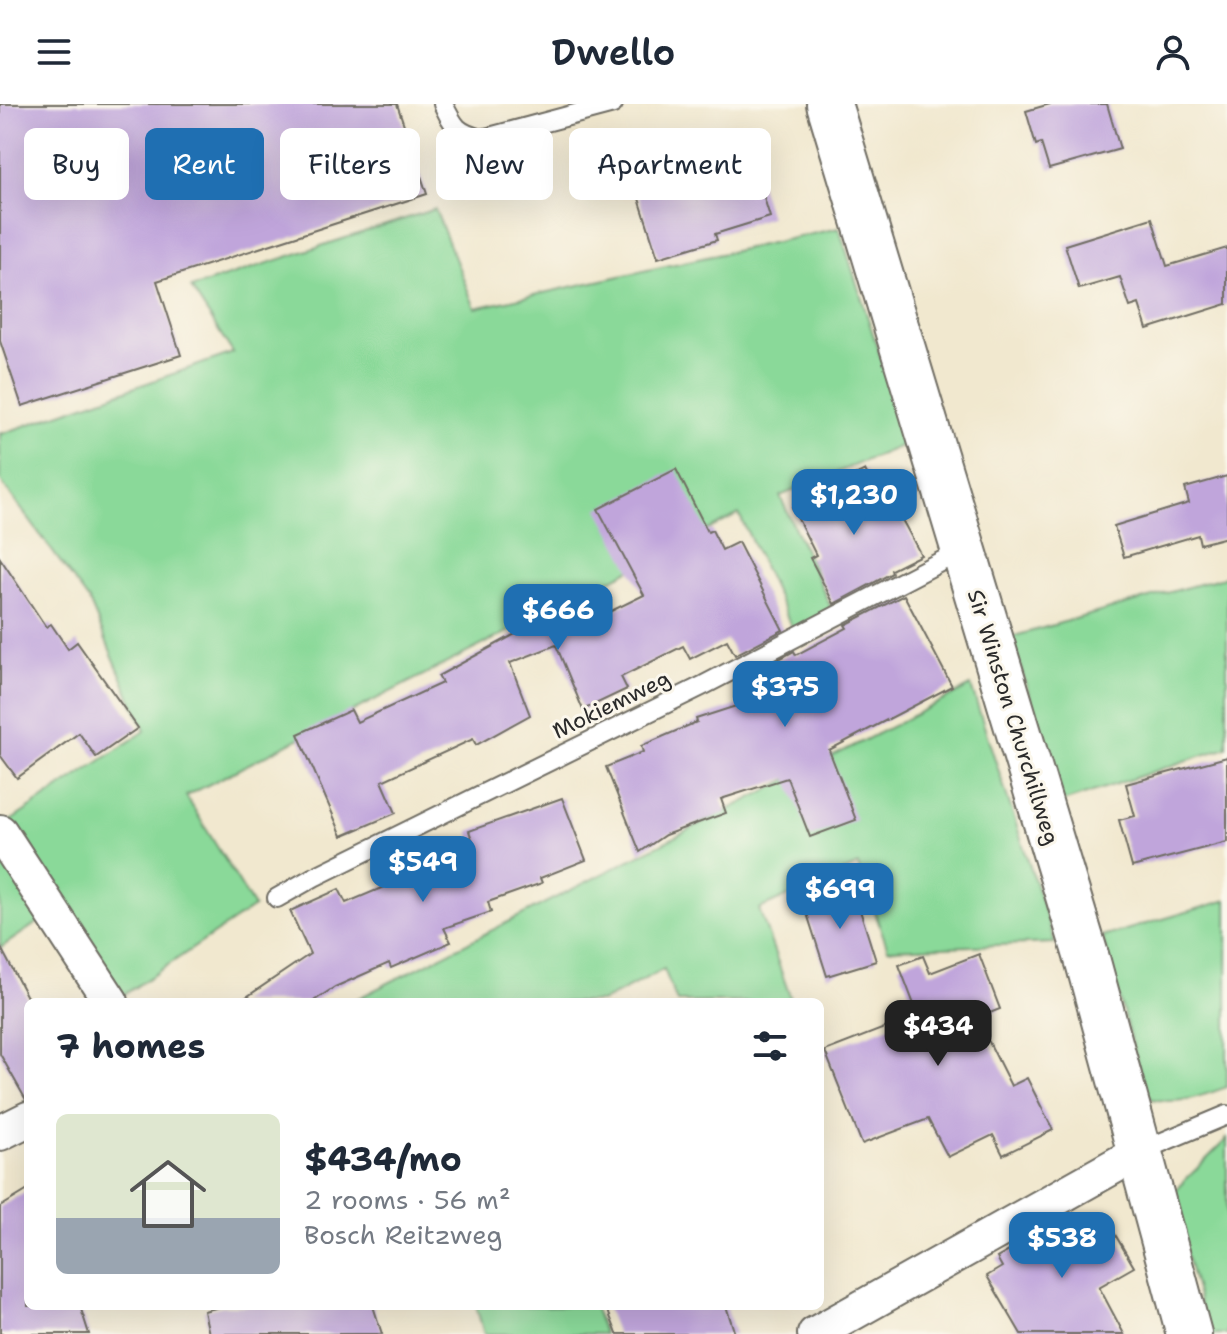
<!DOCTYPE html>
<html lang="en">
<head>
<meta charset="utf-8">
<style>
	body { margin:0; font-family:"Shantell Sans",sans-serif; background:#f6f6f7; color:#1f2937; height:100vh; display:flex; flex-direction:column; font-size:30px; white-space:nowrap }
	* { box-sizing:border-box; margin:0 }
	p { font-size:26px; color:#747a83 }
	.icon { flex:none; width:44px; height:44px; fill:none; stroke:currentColor; stroke-width:2; stroke-linecap:round; stroke-linejoin:round }
	.map { position:relative; flex:1; overflow:hidden }
	.sheet { position:absolute; left:24px; top:894px; width:800px; height:312px; display:flex; flex-direction:column; background:#fff; border-radius:12px; box-shadow:0 8px 32px #0002 }
	.sheet>* { flex:none }
	.guide { position:absolute; left:24px; top:24px; width:800px; height:72px; display:flex; gap:16px }
	.price { position:absolute; translate:-50% -68px; padding:0 18px; border-radius:16px; background:#1f6fb2; color:#fff; font-size:26px; line-height:52px; filter:drop-shadow(0 2px 4px #0008) }
	.price::after { content:''; position:absolute; left:50%; top:48px; width:24px; height:18px; margin-left:-12px; background:inherit; clip-path:polygon(0 0,100% 0,50% 100%) }
	.price.selected { background:#222; color:#fff }
	ul { padding:0; list-style:none }
	li { display:flex; align-items:center; gap:24px; height:200px; padding:0 32px }
	li+li { border-top:2px solid #e0e1e3 }
	li span { display:grid; place-items:center; flex:none; width:224px; height:160px; border-radius:12px; color:#555 }
	li>.icon { margin-inline-start:auto }
	span .icon { width:96px; height:96px; fill:#fffc; stroke-width:1 }
	li b { font-size:34px }
	h2 { display:flex; justify-content:space-between; align-items:center; height:96px; padding:0 32px; font-size:34px }
	.pill { padding:0 28px; border-radius:12px; background:#fff; box-shadow:0 8px 32px #0002; font-size:28px; line-height:72px }
	.pill.selected { background:#1f6fb2; color:#fff }
	header { display:flex; justify-content:space-between; align-items:center; height:104px; padding:0 32px; background:#fff; font-size:36px; font-weight:600 }
	.map>svg:first-child { display:block }
</style>
</head>
<body>
<header><svg class="icon" aria-label="menu" viewBox="0 0 24 24"><path d="M4 6h16M4 12h16M4 18h16"/></svg>Dwello<svg class="icon" aria-label="person" viewBox="0 0 24 24"><circle cx="12" cy="8" r="4"/><path d="M4 21q1-7 8-7t8 7"/></svg></header>
<div class="map">
<svg width="1227" height="1230" viewBox="0 0 1227 1230">
	<rect width="100%" height="100%" fill="#fbf7ec"/>
	<filter id="ink" filterUnits="userSpaceOnUse"><feTurbulence type="fractalNoise" baseFrequency=".0125" numOctaves="2"/><feDisplacementMap in="SourceGraphic" scale="16" xChannelSelector="R" yChannelSelector="G"/><feConvolveMatrix kernelMatrix="1 2 1 2 8 2 1 2 1" color-interpolation-filters="sRGB"/></filter>
	<filter id="wash" filterUnits="userSpaceOnUse"><feTurbulence type="fractalNoise" baseFrequency=".006" numOctaves="4" result="noise"/><feDisplacementMap in="SourceGraphic" scale="32" xChannelSelector="R" yChannelSelector="G"/><feGaussianBlur stdDeviation="1.8" result="paint"/><feColorMatrix in="noise" values="0 0 0 0 0 0 0 0 0 0 0 0 0 0 0 0 0 1.4 0 .05"/><feComposite in="paint" operator="in"/></filter>
	<g filter="url(#wash)">
		<rect width="100%" height="100%" fill="#f1e8cf"/>
		<g fill="#8ad999" stroke="#5a8262" stroke-width="2">
			<polygon points="435,105 475,204 839,124 908,339 780,392 834,510 793,526 739,410 186,692 254,803 119,894 6,720 145,627 89,497 0,376 0,329 1,330 233,249 191,184"/>
			<polygon points="1227,472 1227,643 1063,698 1011,533"/>
			<polygon points="971,582 1055,839 888,845 858,761 759,805 792,898 677,898 664,865 601,898 351,898"/>
			<polygon points="0,745 46,813 0,844"/>
			<path d="M1227 796V983C1202 992 1179 1001 1152 995L1144 983 1102 833Z"/>
			<polygon points="1227,1035 1227,1230 1208,1230 1170,1091"/>
			<polygon points="476,1202 594,1202 604,1230 484,1230"/>
		</g>
		<g id="blocks">
			<g fill="#c0a5db">
				<polygon points="0,0 397,0 427,90 157,177 181,251 22,302 0,237"/>
				<polygon points="1050,0 1107,0 1120,45 1049,65 1041,39 1036,41 1026,7"/>
				<polygon points="747,38 770,113 715,130 717,136 658,154 636,85 692,68 688,57"/>
				<polygon points="1152,114 1167,162 1227,144 1227,200 1147,225 1139,200 1130,203 1120,173 1079,185 1065,141"/>
				<polygon points="676,365 708,428 712,426 722,446 738,438 783,526 735,551 727,536 690,555 683,542 621,573 627,585 583,606 556,541 510,559 530,611 476,641 473,635 382,677 396,709 342,732 298,630 351,606 357,618 442,579 438,572 519,528 518,526 583,495 593,516 644,491 598,405"/>
				<polygon points="865,366 889,413 898,408 921,451 891,466 892,469 834,500 810,454 816,451 792,403"/>
				<polygon points="1227,372 1227,433 1200,440 1198,431 1124,453 1114,422 1189,399 1185,384"/>
				<polygon points="0,454 46,523 51,520 68,545 77,538 138,624 96,653 79,629 17,674 0,651"/>
				<polygon points="904,491 952,582 829,646 856,716 810,733 787,674 721,695 726,709 665,731 640,748 606,663 643,648 641,642 697,618 696,615 758,595 746,573 794,547 796,551 847,524 845,521"/>
				<polygon points="1227,653 1227,738 1132,763 1119,716 1135,712 1126,680"/>
				<polygon points="562,694 586,756 540,774 542,779 488,798 491,808 444,824 451,838 391,864 389,859 335,883 312,898 239,898 310,850 290,807 339,785 346,799 429,764 427,759 475,743 469,727"/>
				<polygon points="852,781 876,857 827,872 803,797"/>
				<polygon points="0,842 28,895 28,995 26,996 0,950"/>
				<polygon points="979,850 1000,905 977,914 1011,982 1027,974 1053,1026 1003,1051 993,1031 948,1053 928,1015 862,1040 825,947 918,911 899,861 923,852 930,869"/>
				<polygon points="28,1086 28,1202 80,1202 89,1230 0,1230 0,1103"/>
				<polygon points="1070,1112 1081,1130 1106,1115 1134,1163 1099,1183 1124,1230 1021,1230 987,1172 1002,1163 997,1154"/>
				<polygon points="223,1202 373,1202 382,1230 209,1230 204,1207"/>
				<polygon points="606,1202 726,1202 735,1230 617,1230"/>
			</g>
		</g>
	</g>
	<g filter="url(#ink)">
		<use href="#blocks" fill-opacity="0" stroke="#706d64" stroke-width="2"/>
		<g fill="none" stroke-linecap="round" stroke-linejoin="round">
			<defs>
				<g id="service">
					<path d="M443 0C454 23 457 29 482 35L613 0"/>
					<polyline points="277,794 314,773 704,581 963,446"/>
					<polyline points="1141,1047 1227,1011"/>
				</g>
				<g id="minor">
					<polyline points="0,728 111,898"/>
					<polyline points="0,1029 28,1015"/>
					<polyline points="815,1230 1141,1047"/>
				</g>
				<polyline id="tertiary" points="829,0 1088,858 1189,1230"/>
			</defs>
			<use href="#service" stroke="#706d64" stroke-width="22"/>
			<use href="#minor" stroke="#706d64" stroke-width="38"/>
			<use href="#tertiary" stroke="#706d64" stroke-width="48"/>
			<use href="#service" stroke="#fff" stroke-width="18"/>
			<use href="#minor" stroke="#fff" stroke-width="34"/>
			<use href="#tertiary" stroke="#fff" stroke-width="44"/>
		</g>
	</g>
	<g text-anchor="middle" stroke-width="6" stroke-linejoin="round" paint-order="stroke">
		<g font-size="22" fill="#2b2b2b" stroke="#fbf7ec">
			<text transform="translate(611 600) rotate(-26)" y="8">Mokiemweg</text>
			<text transform="translate(1014 613) rotate(73)" y="8">Sir Winston Churchillweg</text>
		</g>
	</g>
</svg>
<b class="price" style="left:854px;top:433px">$1,230</b>
<b class="price" style="left:558px;top:548px">$666</b>
<b class="price" style="left:785px;top:625px">$375</b>
<b class="price" style="left:423px;top:800px">$549</b>
<b class="price" style="left:840px;top:827px">$699</b>
<b class="price selected" style="left:938px;top:964px">$434</b>
<b class="price" style="left:1062px;top:1176px">$538</b>
<div class="guide">
<a class="pill">Buy</a>
<a class="pill selected">Rent</a>
<a class="pill">Filters</a>
<a class="pill">New</a>
<a class="pill">Apartment</a>
</div>
<section class="sheet">
<h2>7 homes<svg class="icon" aria-label="filters" viewBox="0 0 24 24"><path d="M4 7h16M4 17h16"/><circle cx="9" cy="7" r="2"/><circle cx="15" cy="17" r="2"/></svg></h2>
<ul>
<li><span style="background:linear-gradient(#dfe7d0 65%,#9aa5b1 0)"><svg class="icon" aria-label="home" viewBox="0 0 24 24"><path d="M3 11l9-7 9 7M6 9v11h12V9"/></svg></span><div><b>$434/mo</b><p>2 rooms · 56 m²</p><p>Bosch Reitzweg</p></div></li>
</ul>
</section>
</div>
</body>
</html>
